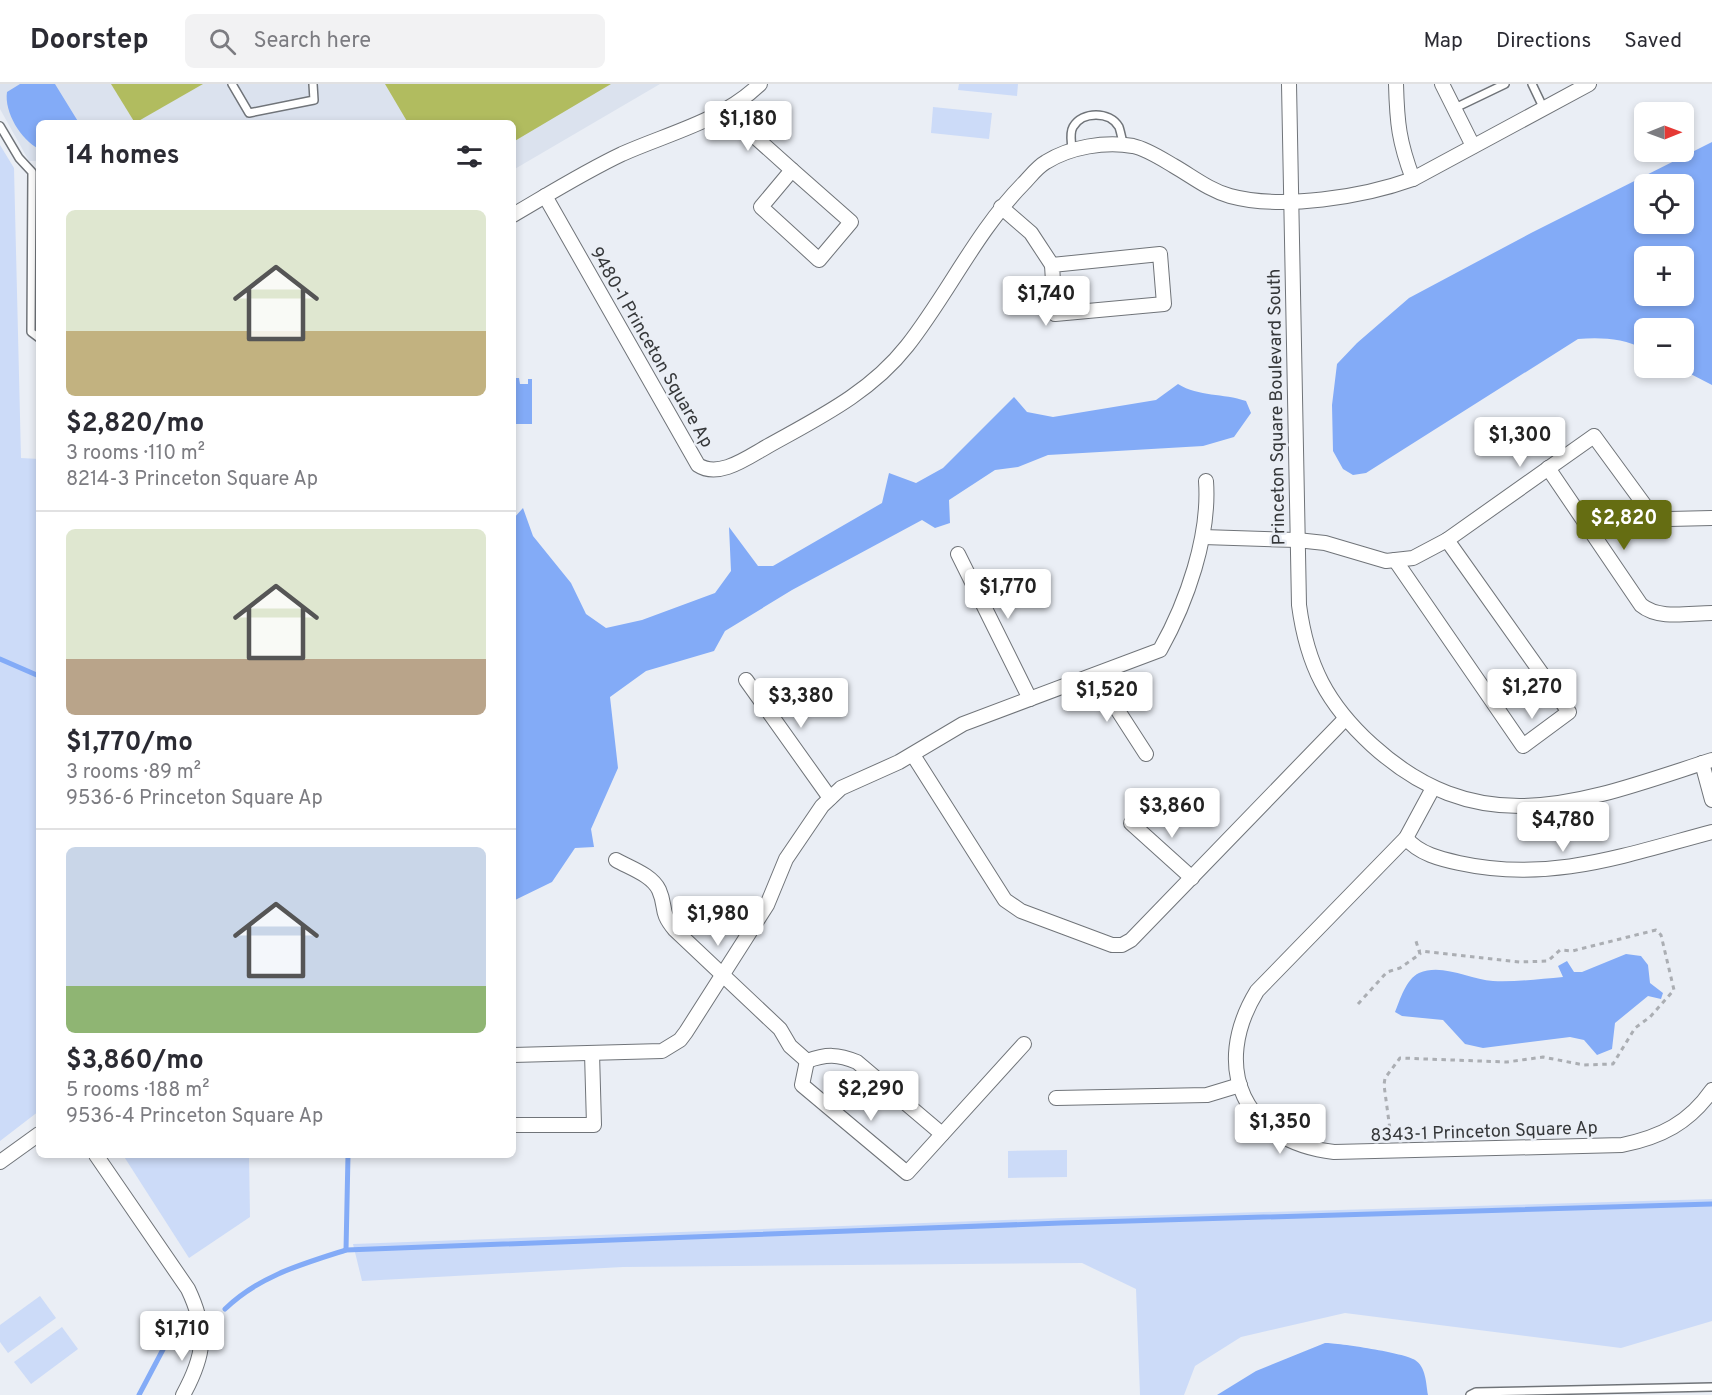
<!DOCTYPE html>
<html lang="en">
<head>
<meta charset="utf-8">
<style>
	body { margin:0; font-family:Overpass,sans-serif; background:#f2f2f3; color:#2b2b33; height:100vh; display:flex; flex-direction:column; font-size:22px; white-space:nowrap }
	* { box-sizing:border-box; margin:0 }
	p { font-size:20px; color:#7c7c81 }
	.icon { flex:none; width:33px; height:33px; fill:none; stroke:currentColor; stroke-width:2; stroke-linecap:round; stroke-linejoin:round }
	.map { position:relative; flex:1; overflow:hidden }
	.side { position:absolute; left:36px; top:36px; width:480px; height:1038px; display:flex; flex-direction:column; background:#fff; border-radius:9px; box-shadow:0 3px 9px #0003 }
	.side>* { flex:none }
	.needle { width:39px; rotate:89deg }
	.controls { position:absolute; left:1634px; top:18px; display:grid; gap:12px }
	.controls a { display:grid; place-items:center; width:60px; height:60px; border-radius:9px; background:#fff; box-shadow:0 3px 9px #0003; font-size:30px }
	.price { position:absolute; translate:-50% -51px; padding:0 14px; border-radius:6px; background:#fff; color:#222; font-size:20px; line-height:39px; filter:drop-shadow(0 2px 3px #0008) }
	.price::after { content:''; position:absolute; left:50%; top:36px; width:18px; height:14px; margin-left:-9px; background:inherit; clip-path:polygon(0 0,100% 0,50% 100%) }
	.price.on { background:#656d12; color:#fff }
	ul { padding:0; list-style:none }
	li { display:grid; align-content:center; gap:12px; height:318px; padding:0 30px }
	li+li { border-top:2px solid #e1e1e2 }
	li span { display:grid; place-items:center; height:186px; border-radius:9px; color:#555 }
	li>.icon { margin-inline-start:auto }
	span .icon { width:108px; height:108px; fill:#fffc; stroke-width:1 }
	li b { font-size:26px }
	h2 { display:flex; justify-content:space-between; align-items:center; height:72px; padding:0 30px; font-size:26px }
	header { display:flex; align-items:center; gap:36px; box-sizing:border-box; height:84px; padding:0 30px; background:#fff; border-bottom:2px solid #e1e1e2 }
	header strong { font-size:28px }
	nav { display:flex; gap:33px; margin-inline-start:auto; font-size:21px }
	.search { width:420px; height:54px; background:#f2f2f3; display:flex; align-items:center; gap:15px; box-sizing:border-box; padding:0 21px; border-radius:9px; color:#7c7c81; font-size:22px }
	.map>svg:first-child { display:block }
</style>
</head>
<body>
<header>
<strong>Doorstep</strong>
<div class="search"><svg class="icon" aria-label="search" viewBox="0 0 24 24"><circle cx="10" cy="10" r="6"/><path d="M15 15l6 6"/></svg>Search here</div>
<nav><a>Map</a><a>Directions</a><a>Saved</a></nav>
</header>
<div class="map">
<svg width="1712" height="1311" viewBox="0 0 1712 1311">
	<rect width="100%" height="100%" fill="#eaeef5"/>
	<polygon fill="#dbe2ee" points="0,0 660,0 513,86 513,39 39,39 39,77 29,77 0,25"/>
	<g fill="#ccdbf8">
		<polygon points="959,0 1018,0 1017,12 958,6"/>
		<polygon points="933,23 992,29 989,55 931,49"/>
		<polygon points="0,61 14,84 21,374 39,375 39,1027 0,1057"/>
		<polygon points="1067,1066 1067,1093 1008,1094 1008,1067"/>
		<polygon points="123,1071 249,1071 250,1133 189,1174"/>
		<polygon points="1712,1115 1712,1237 1621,1264 1345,1229 1241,1253 1195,1282 1184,1311 1140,1311 1136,1205 1082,1179 623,1183 362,1197 353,1160 1061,1134"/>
		<polygon points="40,1212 56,1234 8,1269 0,1258 0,1241"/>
		<polygon points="62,1243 78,1265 31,1300 14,1278"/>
	</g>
	<g fill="#83abf7" fill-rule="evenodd">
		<path d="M20 0H55L79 39H39V65C21 56 4 28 7 8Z"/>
		<path d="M1712 58V301L1679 284H1683V244H1644V265C1624 254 1599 253 1578 255L1366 389 1353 391 1343 385 1333 367 1332 321 1337 280 1357 259 1409 214 1531 149ZM1683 100V140H1644V100ZM1644 172H1683V212H1644Z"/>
		<polygon points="514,294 519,294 520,300 528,300 528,295 532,295 532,340 514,340"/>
		<path d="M1178 300C1199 313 1223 309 1246 317L1251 329 1234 353 1203 362 1048 371 1018 383 995 386 949 416 950 439 935 444 922 436 792 506 725 547 714 567 646 587 610 613 618 684 591 745 594 763 575 764 552 798 513 817V435L523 424 533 452 571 499 586 530 606 544 642 536 715 509 731 487 729 443 758 482H773L882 419 889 389 916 399 943 384 1014 313 1027 328 1053 333 1156 316Z"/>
		<path d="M1626 870 1641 872 1648 881 1650 899 1663 909 1661 915 1648 912 1615 939 1612 965 1597 971 1584 956 1570 953 1483 964 1465 960 1443 936 1402 932 1395 928C1400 916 1406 895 1419 889 1443 879 1470 896 1493 897 1516 898 1540 895 1563 893L1558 882 1567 877 1574 888H1582Z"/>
		<path d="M1325 1259C1339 1259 1405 1269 1415 1276 1426 1283 1426 1299 1428 1311H1217L1256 1287Z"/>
	</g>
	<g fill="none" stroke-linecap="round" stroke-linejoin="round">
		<g stroke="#83abf7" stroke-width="5">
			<polyline points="0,575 39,592"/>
			<polyline points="346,1166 348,1071"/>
			<path d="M225 1225C259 1192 302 1180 346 1166L1061 1139 1712 1120"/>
			<polyline points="139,1311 168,1256 187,1241"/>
		</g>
	</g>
	<g fill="#b1bc5f">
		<polygon points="111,0 203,0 135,39"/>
		<polygon points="385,0 611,0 513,58 513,39 408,39"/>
	</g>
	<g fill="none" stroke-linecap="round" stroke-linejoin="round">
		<defs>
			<g id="service">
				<polyline points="232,0 249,29 314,16 313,0"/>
				<polyline points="1532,0 1543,23"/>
				<polyline points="1455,24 1505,0"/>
				<polyline points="0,42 19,74 32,88 31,248 39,254"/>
				<path d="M1072 67C1072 59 1069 50 1073 43 1082 27 1110 27 1119 43 1121 49 1122 56 1124 62"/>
				<polyline points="1470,1311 1476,1308 1712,1303"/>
			</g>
			<g id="minor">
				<path d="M1289 0 1299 521C1307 581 1327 620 1372 661 1483 762 1587 716 1712 676"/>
				<path d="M1396 0C1397 39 1399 58 1413 95"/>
				<polyline points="1442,0 1473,62"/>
				<polyline points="725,26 792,86"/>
				<polygon points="792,86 851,138 819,176 761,123"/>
				<path d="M545 112 698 381C719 395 748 373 768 362 818 334 870 309 907 262 948 210 976 148 1023 100 1030 93 1037 83 1046 78 1070 63 1105 57 1133 62 1147 65 1162 75 1174 82 1193 93 1209 106 1230 112 1282 126 1363 113 1413 95L1589 0"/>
				<polyline points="1001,123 1031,149 1052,181"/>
				<path d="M513 131C549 110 584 88 622 70 669 49 722 37 760 0"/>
				<polygon points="1160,170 1164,220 1055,230 1052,181"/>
				<path d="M1548 384 1641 521C1659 536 1689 529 1712 529"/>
				<polyline points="1203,453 1297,456 1325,459 1386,477 1413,474 1447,456 1594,352 1651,430 1669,435 1712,434"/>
				<polyline points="958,470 1030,615"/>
				<polyline points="1395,476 1523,662 1569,628 1447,456"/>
				<polyline points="1095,591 1146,670"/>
				<polyline points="746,596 830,714"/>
				<polyline points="913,671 1005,816 1021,827 1112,861 1122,861 1131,856 1345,635"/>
				<polyline points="1702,679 1712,716"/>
				<path d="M1433 704 1406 754 1257 907C1210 984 1244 1058 1334 1068L1622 1061C1661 1053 1689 1039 1712 1006"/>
				<polyline points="1131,739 1192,794"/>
				<path d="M1406 754C1419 770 1441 775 1459 779 1550 799 1625 771 1712 748"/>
				<path d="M616 776C630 784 652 791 659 806 667 824 659 827 675 846L780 945 790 962 807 977"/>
				<path d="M513 971 662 967 680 956 686 948 767 821 786 775 822 722 841 704 899 678 963 640 1160 566C1187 518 1210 452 1206 397"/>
				<polyline points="807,977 802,1001 907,1089 1024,960"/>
				<path d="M807 977C826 970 838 970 857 978L942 1050"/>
				<polyline points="1056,1014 1207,1011 1240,1001"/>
				<polyline points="513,1041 594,1041 592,969"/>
				<path d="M96 1071 188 1205C208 1247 205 1271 183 1311"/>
				<polyline points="0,1078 39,1050"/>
			</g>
		</defs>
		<use href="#service" stroke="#707479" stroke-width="10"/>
		<use href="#minor" stroke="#707479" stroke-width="16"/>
		<g stroke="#abaeb3" stroke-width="3" stroke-dasharray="4.5 4.5" stroke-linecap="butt">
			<polyline points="1358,920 1387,888 1400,884 1420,870 1415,854"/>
			<polyline points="1391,1053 1384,1001 1385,994 1400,974 1507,978 1543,973 1584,981 1613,980 1635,944 1650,933 1674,906 1661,851 1656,846 1572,867 1560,866 1548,877 1520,878 1420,867"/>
		</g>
		<use href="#service" stroke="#fff" stroke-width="7"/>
		<use href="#minor" stroke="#fff" stroke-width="14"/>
	</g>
	<g text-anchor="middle" stroke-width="5" stroke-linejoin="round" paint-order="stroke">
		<g font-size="18" fill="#353739" stroke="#eaeef5">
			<text transform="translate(652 263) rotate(60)" y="6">9480-1 Princeton Square Ap</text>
			<text transform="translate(1276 323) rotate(-91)" y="6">Princeton Square Boulevard South</text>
			<text transform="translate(1484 1047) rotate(-2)" y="6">8343-1 Princeton Square Ap</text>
		</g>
	</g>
</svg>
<div class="controls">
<a><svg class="needle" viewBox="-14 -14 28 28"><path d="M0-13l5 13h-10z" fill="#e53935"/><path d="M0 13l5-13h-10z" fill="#7c7c81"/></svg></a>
<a><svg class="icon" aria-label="locate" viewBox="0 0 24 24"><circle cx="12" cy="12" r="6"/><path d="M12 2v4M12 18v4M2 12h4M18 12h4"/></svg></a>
<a>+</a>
<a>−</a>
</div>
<b class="price" style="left:748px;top:68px">$1,180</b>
<b class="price" style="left:1046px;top:243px">$1,740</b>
<b class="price" style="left:1520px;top:384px">$1,300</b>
<b class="price on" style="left:1624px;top:467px">$2,820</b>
<b class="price" style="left:1008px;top:536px">$1,770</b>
<b class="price" style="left:1532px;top:636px">$1,270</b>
<b class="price" style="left:1107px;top:639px">$1,520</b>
<b class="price" style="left:801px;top:645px">$3,380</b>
<b class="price" style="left:1172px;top:755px">$3,860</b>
<b class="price" style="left:1563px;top:769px">$4,780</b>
<b class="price" style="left:718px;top:863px">$1,980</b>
<b class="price" style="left:871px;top:1038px">$2,290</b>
<b class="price" style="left:1280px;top:1071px">$1,350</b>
<b class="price" style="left:182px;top:1278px">$1,710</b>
<section class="side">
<h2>14 homes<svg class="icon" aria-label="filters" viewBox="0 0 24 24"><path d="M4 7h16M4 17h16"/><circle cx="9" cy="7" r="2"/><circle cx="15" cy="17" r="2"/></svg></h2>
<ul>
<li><span style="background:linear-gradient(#dfe7d0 65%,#c2b280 0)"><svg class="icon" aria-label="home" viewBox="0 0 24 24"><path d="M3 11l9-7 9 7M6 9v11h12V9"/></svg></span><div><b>$2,820/mo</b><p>3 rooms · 110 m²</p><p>8214-3 Princeton Square Ap</p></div></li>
<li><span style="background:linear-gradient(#dfe7d0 70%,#b9a48a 0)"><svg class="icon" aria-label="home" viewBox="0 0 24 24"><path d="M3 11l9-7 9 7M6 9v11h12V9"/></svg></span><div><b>$1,770/mo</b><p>3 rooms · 89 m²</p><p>9536-6 Princeton Square Ap</p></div></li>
<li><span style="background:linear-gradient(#c9d6e8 75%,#8fb573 0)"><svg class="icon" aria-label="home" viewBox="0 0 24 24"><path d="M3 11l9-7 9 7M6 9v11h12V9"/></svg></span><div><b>$3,860/mo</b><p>5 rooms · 188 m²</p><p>9536-4 Princeton Square Ap</p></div></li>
</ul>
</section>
</div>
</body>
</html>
